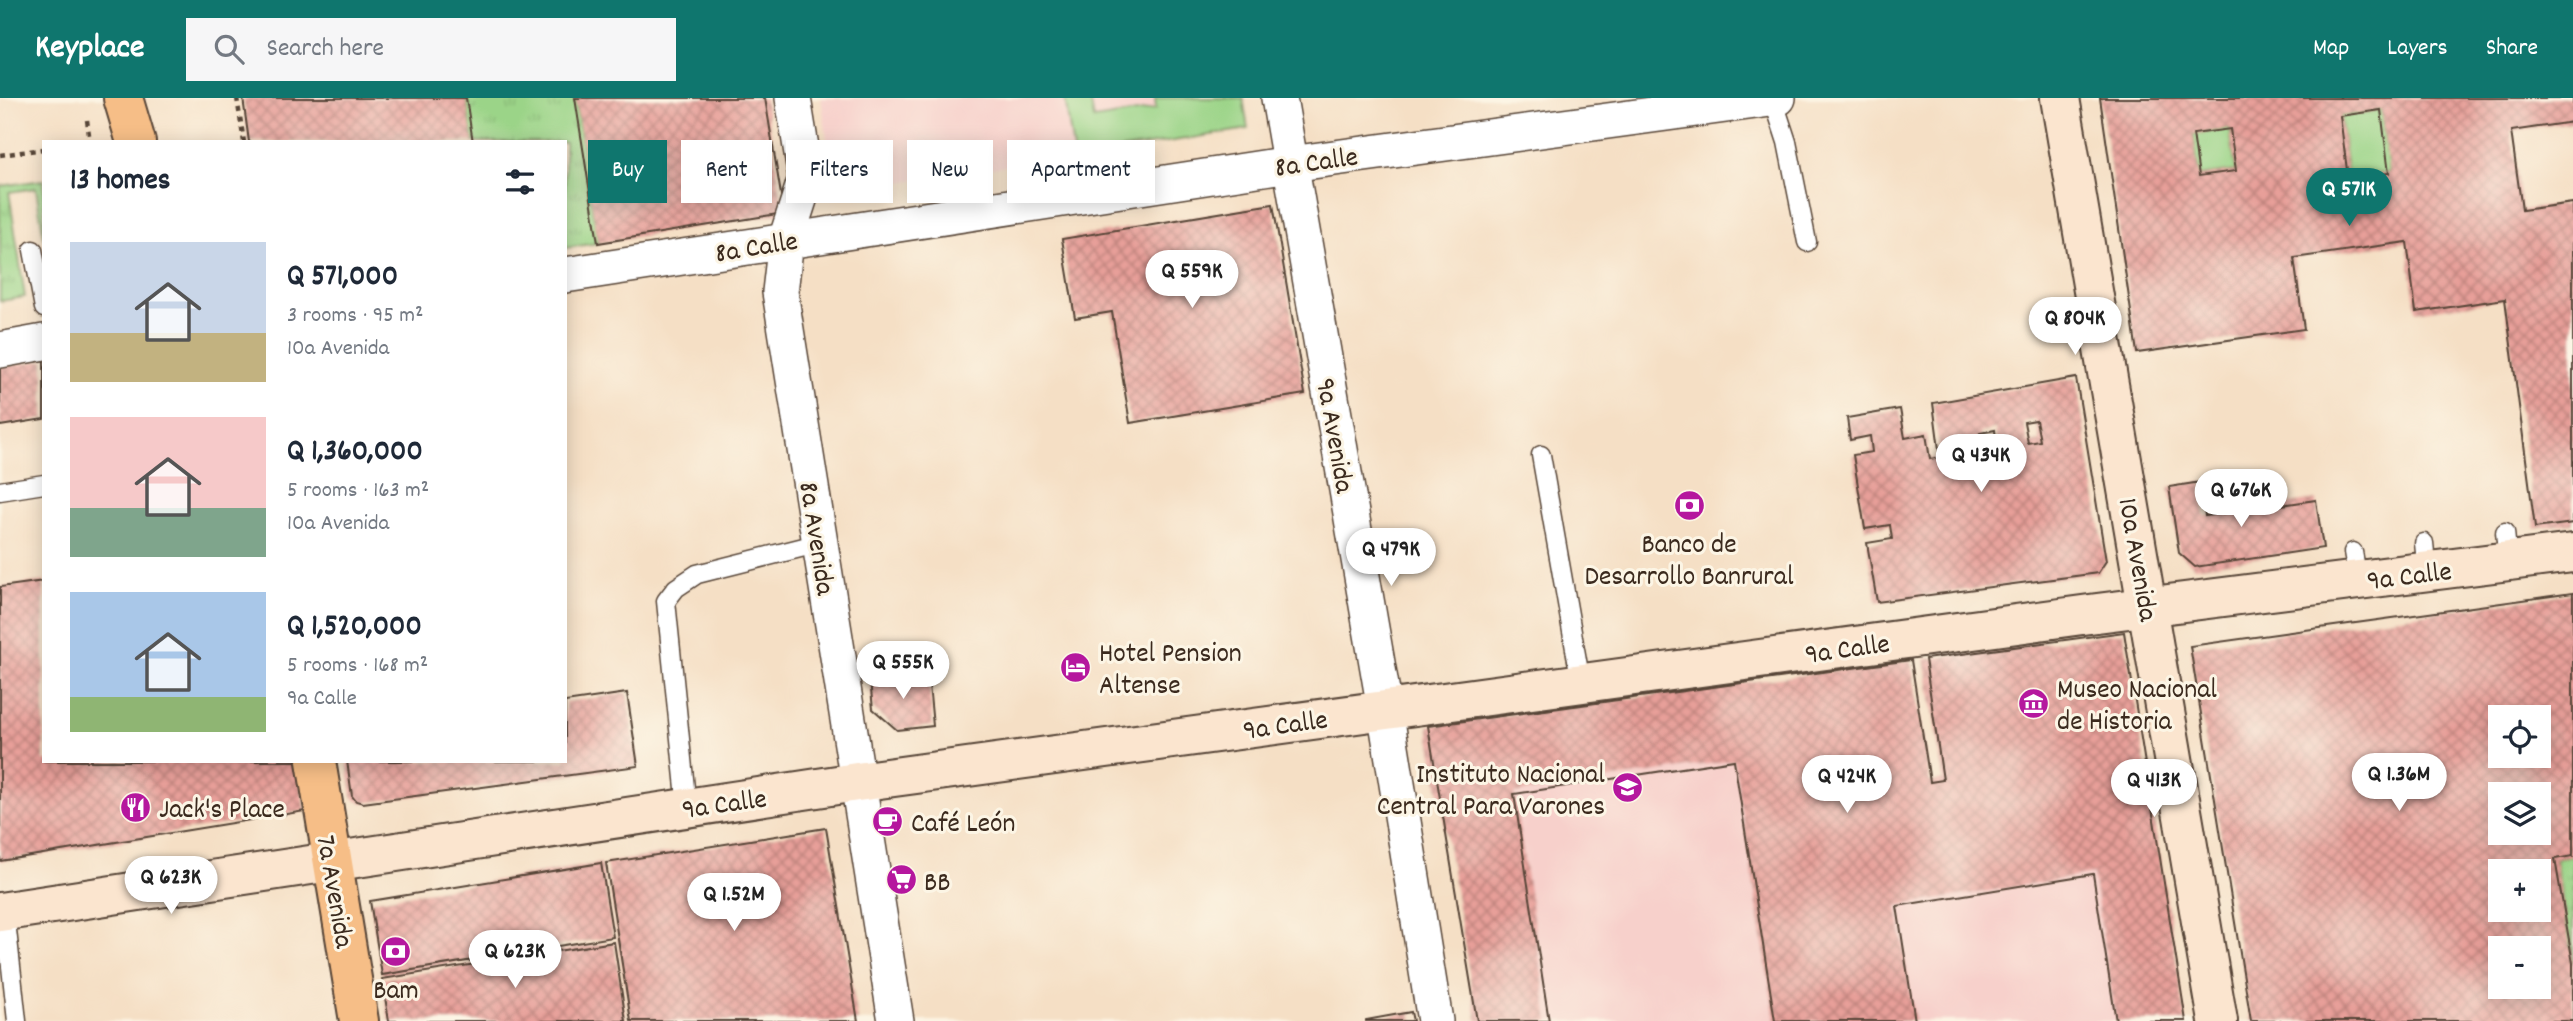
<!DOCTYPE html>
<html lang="en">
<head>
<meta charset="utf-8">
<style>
	body { margin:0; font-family:Dekko,sans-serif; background:#f6f6f7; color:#1f2937; height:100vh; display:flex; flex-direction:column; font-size:26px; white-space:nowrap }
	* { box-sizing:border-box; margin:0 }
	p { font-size:23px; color:#747a83 }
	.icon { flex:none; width:38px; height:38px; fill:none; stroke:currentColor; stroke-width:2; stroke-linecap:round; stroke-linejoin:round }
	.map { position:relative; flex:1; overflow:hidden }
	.details { position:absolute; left:42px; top:42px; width:525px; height:623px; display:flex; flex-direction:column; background:#fff; border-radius:0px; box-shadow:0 4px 18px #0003 }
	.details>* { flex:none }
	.top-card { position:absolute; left:588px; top:42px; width:665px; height:63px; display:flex; gap:14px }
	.controls { position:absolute; left:2488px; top:607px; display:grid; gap:14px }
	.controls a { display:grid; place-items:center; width:63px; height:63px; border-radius:0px; background:#fff; box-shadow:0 4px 18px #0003; font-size:35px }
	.price { position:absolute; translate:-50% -60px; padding:0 16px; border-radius:24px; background:#fff; color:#222; font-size:23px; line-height:46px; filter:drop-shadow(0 2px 4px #0008) }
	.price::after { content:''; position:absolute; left:50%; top:42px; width:21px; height:16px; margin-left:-10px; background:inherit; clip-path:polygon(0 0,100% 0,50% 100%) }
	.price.on { background:#0f766e; color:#fff }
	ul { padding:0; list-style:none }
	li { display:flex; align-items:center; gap:21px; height:175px; padding:0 28px }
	li span { display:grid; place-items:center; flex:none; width:196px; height:140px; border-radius:0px; color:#555 }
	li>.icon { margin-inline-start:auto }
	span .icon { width:84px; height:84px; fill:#fffc; stroke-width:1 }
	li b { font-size:30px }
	h2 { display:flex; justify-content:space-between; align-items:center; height:84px; padding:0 28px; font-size:30px }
	.pill { padding:0 24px; border-radius:0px; background:#fff; box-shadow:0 4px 18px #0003; font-size:24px; line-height:63px }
	.pill.on { background:#0f766e; color:#fff }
	header { display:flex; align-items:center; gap:42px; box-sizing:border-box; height:98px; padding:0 35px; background:#0f766e; color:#fff }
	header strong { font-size:33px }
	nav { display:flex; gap:38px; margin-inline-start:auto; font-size:24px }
	.search { width:490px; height:63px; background:#f6f6f7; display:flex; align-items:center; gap:18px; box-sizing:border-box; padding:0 24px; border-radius:0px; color:#747a83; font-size:26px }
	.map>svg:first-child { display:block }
</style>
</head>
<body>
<header>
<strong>Keyplace</strong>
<div class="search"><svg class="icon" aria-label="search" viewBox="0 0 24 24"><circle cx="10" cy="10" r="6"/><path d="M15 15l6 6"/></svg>Search here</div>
<nav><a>Map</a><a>Layers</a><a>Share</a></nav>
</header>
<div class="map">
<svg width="2573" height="923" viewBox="0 0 2573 923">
	<defs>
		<pattern id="grass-tufts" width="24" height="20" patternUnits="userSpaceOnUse" patternTransform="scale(1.75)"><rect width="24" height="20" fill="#9bd488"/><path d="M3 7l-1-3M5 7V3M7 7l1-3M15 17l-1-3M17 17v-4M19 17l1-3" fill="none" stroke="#86b675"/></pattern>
		<pattern id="building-cross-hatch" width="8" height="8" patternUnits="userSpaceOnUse" patternTransform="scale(1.75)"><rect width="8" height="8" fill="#e79f99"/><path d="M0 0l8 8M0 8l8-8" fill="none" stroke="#bc827c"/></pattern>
	</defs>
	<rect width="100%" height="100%" fill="#fcf5e5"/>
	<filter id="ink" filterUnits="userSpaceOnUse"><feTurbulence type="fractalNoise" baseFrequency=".0143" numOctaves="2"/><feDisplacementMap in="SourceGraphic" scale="14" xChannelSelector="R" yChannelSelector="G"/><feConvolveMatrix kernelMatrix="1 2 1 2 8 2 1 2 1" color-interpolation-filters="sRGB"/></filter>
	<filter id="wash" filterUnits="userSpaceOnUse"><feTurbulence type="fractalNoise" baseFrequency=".00686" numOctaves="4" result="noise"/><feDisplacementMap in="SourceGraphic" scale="28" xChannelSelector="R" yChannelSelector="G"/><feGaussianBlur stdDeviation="1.57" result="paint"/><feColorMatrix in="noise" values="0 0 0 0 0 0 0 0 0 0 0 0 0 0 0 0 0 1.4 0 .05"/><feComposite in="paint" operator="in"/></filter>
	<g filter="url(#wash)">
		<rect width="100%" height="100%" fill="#f5dfc5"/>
		<g fill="#f7d0cb">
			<polygon points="821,0 1243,0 1248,31 835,94"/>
			<polygon points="1801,577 1828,752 2150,700 2186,923 1477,923 1428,628"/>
		</g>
		<g fill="url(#grass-tufts)" stroke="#6b7f53" stroke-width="2">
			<polygon points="466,0 575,0 598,145 565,150 565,44 473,44"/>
			<polygon points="44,82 44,141 36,90 9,94 25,199 0,203 0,88"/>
			<polygon points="2573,758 2573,865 2555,761"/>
		</g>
		<g fill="#9bd488" stroke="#6b7f53" stroke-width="2">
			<polygon points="1065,0 1090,0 1094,21 1156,11 1155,0 1243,0 1248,31 1074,59"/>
			<polygon points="2381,12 2389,75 2348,80 2340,18"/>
			<polygon points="2230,31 2236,73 2199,78 2193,36"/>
		</g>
		<g id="blocks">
			<g fill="url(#building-cross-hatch)" fill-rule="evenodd">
				<polygon points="243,0 466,0 473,44 249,44"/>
				<polygon points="575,0 765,0 784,115 598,145"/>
				<path d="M2100 0H2573V24L2511 33 2522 112 2573 105V425L2535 430 2505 201 2416 214 2407 144 2294 160 2304 231 2137 255ZM2381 12 2389 75 2348 80 2340 18ZM2230 31 2236 73 2199 78 2193 36Z"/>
				<polygon points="1273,106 1305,296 1130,325 1112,214 1075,220 1062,141"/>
				<polygon points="44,262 44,321 0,328 0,269"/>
				<path d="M2076 280 2106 463 2098 475 1877 504 1867 445 1892 441 1890 427 1865 431 1853 357 1872 354 1870 338 1850 342 1847 320 1900 311 1905 340 1926 336 1930 361 1940 359 1933 305ZM2036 322 2040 343 2028 345 2024 324ZM1995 332 1997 350 1983 352 1980 335Z"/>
				<polygon points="2201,384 2205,418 2316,402 2323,450 2195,469 2179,455 2169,389"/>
				<polygon points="44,483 44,663 297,663 305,713 0,763 0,489"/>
				<path d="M2573 495V758L2555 761 2573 865V923H2251L2190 548ZM2501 620H2539V658H2501ZM2501 696H2539V735H2501ZM2501 774H2539V812H2501ZM2501 850H2539V889H2501Z"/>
				<polygon points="2124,534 2186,923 2116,923 2093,776 1897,808 1915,923 1775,923 1734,662 1514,696 1549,923 1477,923 1428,628 1911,562 1930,684 1943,682 1925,561"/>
				<polygon points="928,576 933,628 897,632 873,611 870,582"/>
				<polygon points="627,595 638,668 363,705 356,703 352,698 347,663 565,663 565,604"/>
				<polygon points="826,730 858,923 631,923 606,765"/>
				<polygon points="601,765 613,839 382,877 370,803"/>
				<polygon points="614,844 626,923 389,923 382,881"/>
				<polygon points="1411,914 1413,923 1366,923 1366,922"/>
			</g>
		</g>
	</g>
	<g filter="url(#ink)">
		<use href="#blocks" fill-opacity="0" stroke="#574537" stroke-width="2"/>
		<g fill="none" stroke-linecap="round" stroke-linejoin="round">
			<defs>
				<g id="lane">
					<polyline points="1773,1 1787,44 1807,144"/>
					<polyline points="33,152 44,210"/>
					<polyline points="1541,357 1581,585"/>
					<polyline points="0,393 44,386"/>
					<polyline points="2505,434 2508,463"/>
					<polyline points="2424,445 2427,474"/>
					<polyline points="2353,454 2358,482"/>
					<polyline points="687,710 666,503 676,490 697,476 820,445"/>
					<polyline points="5,814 17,923"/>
				</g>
				<g id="street">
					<polyline points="793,0 806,80 786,142 780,194 896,923"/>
					<polyline points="1279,0 1385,611 1435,923"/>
					<polyline points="565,177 1290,66 1778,0"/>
					<polyline points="0,252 44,244"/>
				</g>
				<g id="secondary">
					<polyline points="2060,0 2218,923"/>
					<polyline points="0,814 857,684 2097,515 2573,455"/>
				</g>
				<g id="primary">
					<polyline points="123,0 136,44"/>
					<polyline points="316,663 359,923"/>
				</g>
			</defs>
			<use href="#lane" stroke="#574537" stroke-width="21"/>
			<use href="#street" stroke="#574537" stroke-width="38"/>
			<use href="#secondary" stroke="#574537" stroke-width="42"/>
			<use href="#primary" stroke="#574537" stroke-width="42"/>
			<g stroke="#574537" stroke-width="4.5" stroke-dasharray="5 5" stroke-linecap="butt">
				<polyline points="237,0 244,44"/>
				<polyline points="87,22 90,44"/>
				<polyline points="0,57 44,51"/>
			</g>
			<use href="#lane" stroke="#fff" stroke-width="18"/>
			<use href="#street" stroke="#fff" stroke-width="35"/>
			<use href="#secondary" stroke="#fbe5cf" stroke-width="38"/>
			<use href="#primary" stroke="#f6be87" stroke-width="38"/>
		</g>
	</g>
	<defs>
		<symbol id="bank-disc" viewBox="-11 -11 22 22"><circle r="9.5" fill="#b5179e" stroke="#fcf5e5"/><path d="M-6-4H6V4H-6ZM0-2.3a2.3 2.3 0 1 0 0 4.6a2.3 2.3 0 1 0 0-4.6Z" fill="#fff"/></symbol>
		<symbol id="hotel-disc" viewBox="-11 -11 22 22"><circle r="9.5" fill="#b5179e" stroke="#fcf5e5"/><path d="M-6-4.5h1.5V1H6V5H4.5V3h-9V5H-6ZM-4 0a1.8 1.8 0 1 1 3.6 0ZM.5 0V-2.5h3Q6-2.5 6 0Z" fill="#fff"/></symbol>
		<symbol id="museum-disc" viewBox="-11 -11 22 22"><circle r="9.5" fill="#b5179e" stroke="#fcf5e5"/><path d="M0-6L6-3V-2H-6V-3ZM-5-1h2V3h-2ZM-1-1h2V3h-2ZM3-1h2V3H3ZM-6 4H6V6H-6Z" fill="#fff"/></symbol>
		<symbol id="school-disc" viewBox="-11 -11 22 22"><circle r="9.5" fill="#b5179e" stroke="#fcf5e5"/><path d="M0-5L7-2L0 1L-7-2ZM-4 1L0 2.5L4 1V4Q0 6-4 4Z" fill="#fff"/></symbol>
		<symbol id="restaurant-disc" viewBox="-11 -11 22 22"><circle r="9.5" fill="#b5179e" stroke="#fcf5e5"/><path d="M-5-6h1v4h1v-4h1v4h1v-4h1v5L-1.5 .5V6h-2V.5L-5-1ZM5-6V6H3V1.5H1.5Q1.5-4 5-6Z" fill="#fff"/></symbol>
		<symbol id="cafe-disc" viewBox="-11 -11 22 22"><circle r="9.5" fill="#b5179e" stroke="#fcf5e5"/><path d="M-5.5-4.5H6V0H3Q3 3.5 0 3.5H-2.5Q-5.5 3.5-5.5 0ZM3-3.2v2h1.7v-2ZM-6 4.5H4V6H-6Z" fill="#fff"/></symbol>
		<symbol id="supermarket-disc" viewBox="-11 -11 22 22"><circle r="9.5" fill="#b5179e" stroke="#fcf5e5"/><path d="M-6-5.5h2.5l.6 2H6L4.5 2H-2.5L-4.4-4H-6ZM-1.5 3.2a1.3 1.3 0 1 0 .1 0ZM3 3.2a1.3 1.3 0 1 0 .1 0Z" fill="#fff"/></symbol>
	</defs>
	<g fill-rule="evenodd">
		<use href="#bank-disc" x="1672" y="390" width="35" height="35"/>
		<use href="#hotel-disc" x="1058" y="552" width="35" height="35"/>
		<use href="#museum-disc" x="2016" y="588" width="35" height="35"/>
		<use href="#school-disc" x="1610" y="672" width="35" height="35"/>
		<use href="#restaurant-disc" x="118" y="692" width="35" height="35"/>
		<use href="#cafe-disc" x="870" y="706" width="35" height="35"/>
		<use href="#supermarket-disc" x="884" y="764" width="35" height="35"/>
		<use href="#bank-disc" x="378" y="836" width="35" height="35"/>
	</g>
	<g text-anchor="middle" stroke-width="6" stroke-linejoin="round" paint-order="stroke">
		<g font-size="28" fill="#3b2a1e" stroke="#fcf5e5">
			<text transform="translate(1316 62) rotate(-8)" y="10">8a Calle</text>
			<text transform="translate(756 147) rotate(-9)" y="10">8a Calle</text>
			<text transform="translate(1337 337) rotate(80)" y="10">9a Avenida</text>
			<text transform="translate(819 440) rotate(81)" y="10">8a Avenida</text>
			<text transform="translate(2140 461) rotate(80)" y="10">10a Avenida</text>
			<text transform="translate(2409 476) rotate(-7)" y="10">9a Calle</text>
			<text transform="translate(1847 549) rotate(-8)" y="10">9a Calle</text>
			<text transform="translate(1285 625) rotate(-8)" y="10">9a Calle</text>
			<text transform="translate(724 704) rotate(-8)" y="10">9a Calle</text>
			<text transform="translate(337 793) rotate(80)" y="10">7a Avenida</text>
		</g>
		<g font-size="28" fill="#3b2a1e" stroke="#fcf5e5" text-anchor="start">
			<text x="1689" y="454" text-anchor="middle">Banco de<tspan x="1689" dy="32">Desarrollo Banrural</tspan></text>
			<text x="1099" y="563">Hotel Pension<tspan x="1099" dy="32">Altense</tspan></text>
			<text x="2057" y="599">Museo Nacional<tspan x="2057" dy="32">de Historia</tspan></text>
			<text x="1605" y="684" text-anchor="end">Instituto Nacional<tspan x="1605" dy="32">Central Para Varones</tspan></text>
			<text x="159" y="719">Jack's Place</text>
			<text x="911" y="733">Café León</text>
			<text x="924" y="792">BB</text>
			<text x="396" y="900" text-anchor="middle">Bam</text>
		</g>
	</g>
</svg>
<div class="controls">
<a><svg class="icon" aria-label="locate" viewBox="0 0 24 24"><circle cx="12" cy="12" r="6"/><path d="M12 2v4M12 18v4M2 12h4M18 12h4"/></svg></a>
<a><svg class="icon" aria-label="layers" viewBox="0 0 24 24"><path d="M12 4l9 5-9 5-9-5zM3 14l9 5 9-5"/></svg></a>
<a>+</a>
<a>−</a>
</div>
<b class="price on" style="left:2349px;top:130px">Q 571K</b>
<b class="price" style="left:1192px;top:212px">Q 559K</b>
<b class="price" style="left:2075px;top:259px">Q 804K</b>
<b class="price" style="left:1981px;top:396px">Q 434K</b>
<b class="price" style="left:2241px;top:431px">Q 676K</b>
<b class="price" style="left:1391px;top:490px">Q 479K</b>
<b class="price" style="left:903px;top:603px">Q 555K</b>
<b class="price" style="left:2399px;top:715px">Q 1.36M</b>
<b class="price" style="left:1847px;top:717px">Q 424K</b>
<b class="price" style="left:2154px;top:721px">Q 413K</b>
<b class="price" style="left:171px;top:818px">Q 623K</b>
<b class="price" style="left:734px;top:835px">Q 1.52M</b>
<b class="price" style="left:515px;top:892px">Q 623K</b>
<div class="top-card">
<a class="pill on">Buy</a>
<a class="pill">Rent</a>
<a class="pill">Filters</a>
<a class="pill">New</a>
<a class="pill">Apartment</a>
</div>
<section class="details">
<h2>13 homes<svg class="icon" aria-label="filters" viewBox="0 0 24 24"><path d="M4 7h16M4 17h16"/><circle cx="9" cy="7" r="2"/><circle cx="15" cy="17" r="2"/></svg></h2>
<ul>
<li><span style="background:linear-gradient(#c9d6e8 65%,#c2b280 0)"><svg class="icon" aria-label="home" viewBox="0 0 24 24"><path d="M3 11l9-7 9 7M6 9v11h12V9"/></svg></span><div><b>Q 571,000</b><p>3 rooms · 95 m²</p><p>10a Avenida</p></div></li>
<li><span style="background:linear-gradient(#f6c9c9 65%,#7fa58c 0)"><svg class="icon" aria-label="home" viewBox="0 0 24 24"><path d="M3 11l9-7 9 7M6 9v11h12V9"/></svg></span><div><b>Q 1,360,000</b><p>5 rooms · 163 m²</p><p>10a Avenida</p></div></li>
<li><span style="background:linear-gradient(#a9c7e8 75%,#8fb573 0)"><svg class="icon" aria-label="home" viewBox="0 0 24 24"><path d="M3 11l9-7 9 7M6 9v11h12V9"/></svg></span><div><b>Q 1,520,000</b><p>5 rooms · 168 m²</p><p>9a Calle</p></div></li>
</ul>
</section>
</div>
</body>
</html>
